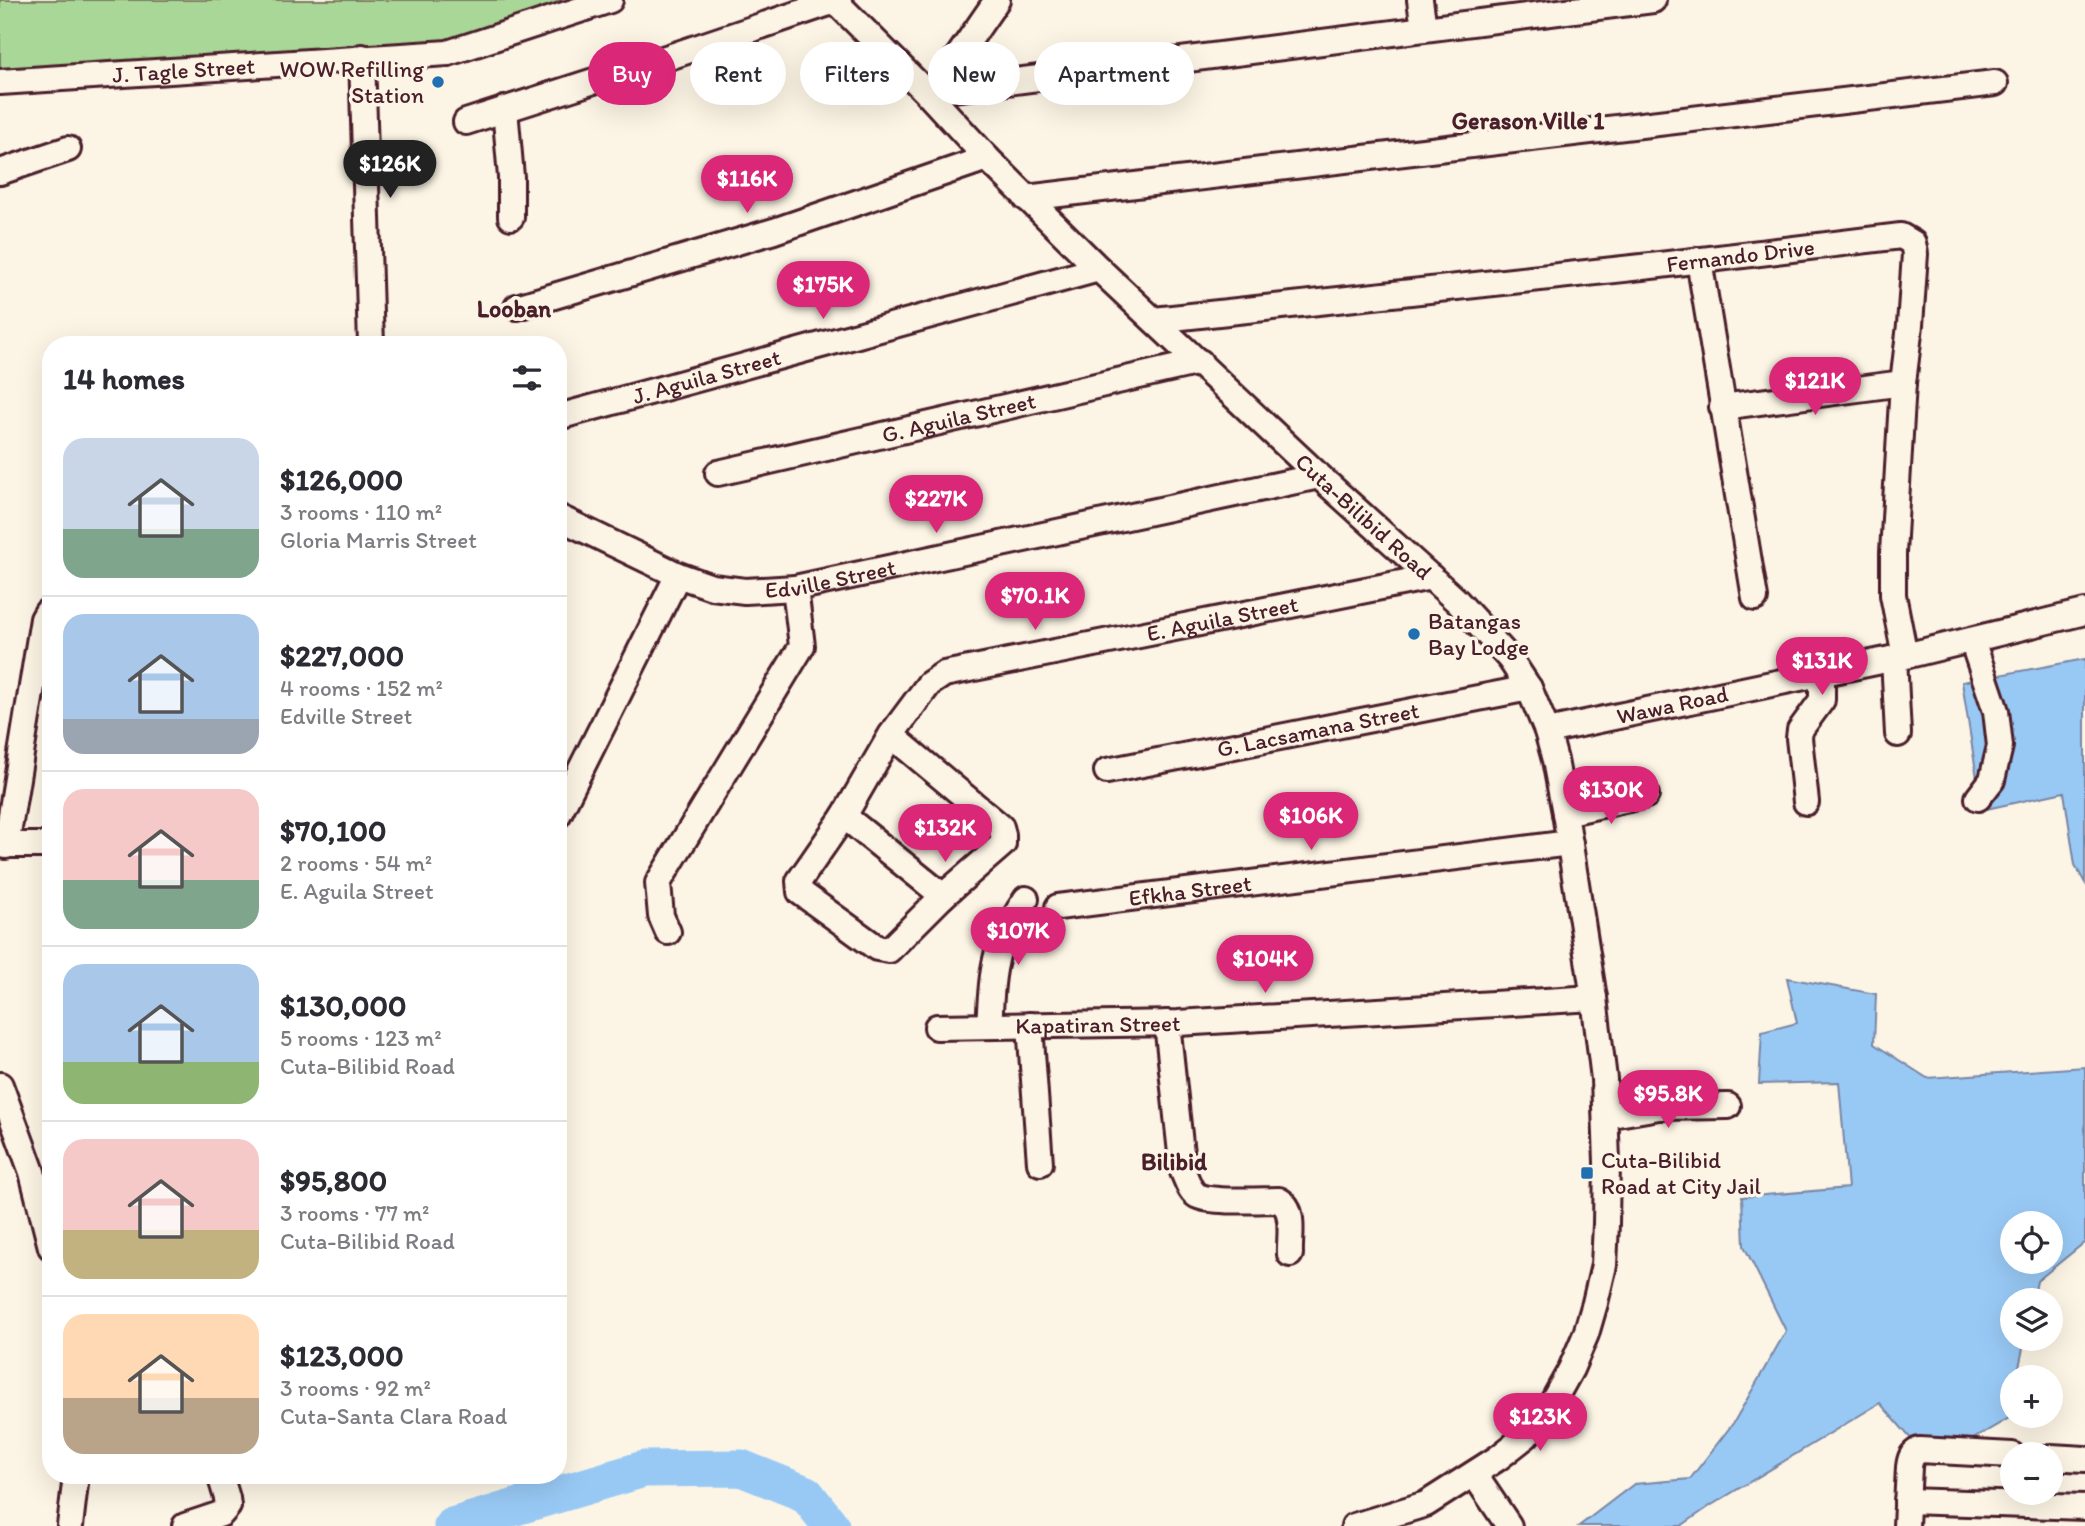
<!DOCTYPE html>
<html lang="en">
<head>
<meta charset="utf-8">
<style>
	body { margin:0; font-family:Itim,sans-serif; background:#f7f7f7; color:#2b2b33; height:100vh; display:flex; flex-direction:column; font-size:26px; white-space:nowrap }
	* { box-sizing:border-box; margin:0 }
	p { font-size:23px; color:#7c7c81 }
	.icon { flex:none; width:38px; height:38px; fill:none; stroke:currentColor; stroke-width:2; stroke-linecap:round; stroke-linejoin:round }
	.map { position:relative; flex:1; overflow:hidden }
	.details { position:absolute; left:42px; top:336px; width:525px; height:1148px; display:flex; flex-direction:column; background:#fff; border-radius:28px; box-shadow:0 7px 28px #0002 }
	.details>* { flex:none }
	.banner { position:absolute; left:588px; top:42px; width:665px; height:63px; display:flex; gap:14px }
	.buttons { position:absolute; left:2000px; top:1211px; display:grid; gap:14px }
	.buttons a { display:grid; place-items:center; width:63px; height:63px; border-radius:50%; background:#fff; box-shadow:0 7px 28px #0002; font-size:35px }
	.price { position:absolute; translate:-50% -60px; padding:0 16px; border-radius:24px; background:#db2777; color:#fff; font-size:23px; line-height:46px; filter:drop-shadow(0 2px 4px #0008) }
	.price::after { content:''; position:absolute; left:50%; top:42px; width:21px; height:16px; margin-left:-10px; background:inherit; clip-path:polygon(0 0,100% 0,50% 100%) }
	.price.current { background:#222; color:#fff }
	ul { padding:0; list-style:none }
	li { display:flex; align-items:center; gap:21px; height:175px; padding:0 21px }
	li+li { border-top:2px solid #e1e1e2 }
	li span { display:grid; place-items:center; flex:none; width:196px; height:140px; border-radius:21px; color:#555 }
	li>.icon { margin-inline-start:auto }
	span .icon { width:84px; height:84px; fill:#fffc; stroke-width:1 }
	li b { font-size:30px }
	h2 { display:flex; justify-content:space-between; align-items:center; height:84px; padding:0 21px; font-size:30px }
	.tag { padding:0 24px; border-radius:32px; background:#fff; box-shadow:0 7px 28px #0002; font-size:24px; line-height:63px }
	.tag.current { background:#db2777; color:#fff }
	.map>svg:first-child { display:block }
</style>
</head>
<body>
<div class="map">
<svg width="2085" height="1526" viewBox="0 0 2085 1526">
	<rect width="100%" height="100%" fill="#fcf5e5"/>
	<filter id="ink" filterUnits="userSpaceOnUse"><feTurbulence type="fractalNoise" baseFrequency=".0143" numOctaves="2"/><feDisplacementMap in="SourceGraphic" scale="14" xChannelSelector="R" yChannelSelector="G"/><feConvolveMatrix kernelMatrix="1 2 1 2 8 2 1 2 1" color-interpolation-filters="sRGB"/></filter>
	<g filter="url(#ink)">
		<polygon fill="#a9d797" stroke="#7a7b61" stroke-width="2" points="0,0 572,0 435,45 0,74"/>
		<g fill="#98c9f5" stroke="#7985a4" stroke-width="2" fill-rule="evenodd">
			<polygon points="2085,659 2085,883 2075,865 2064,792 1982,810 1962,682"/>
			<path d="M1787 978 1876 994 1874 1044 1927 1078 2085 1067V1242L2037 1281 2033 1300H2012V1339H2025L2017 1377H2012V1400L2009 1418 1932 1463 1880 1403 1710 1506 1681 1526H1579L1634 1484 1690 1479 1734 1422 1786 1331 1744 1246 1742 1197 1848 1188 1839 1082 1759 1084 1762 1032 1797 1023ZM2012 1223H2051V1262H2012Z"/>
		</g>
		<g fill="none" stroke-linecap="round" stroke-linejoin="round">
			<polyline stroke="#98c9f5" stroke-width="37" points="452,1526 644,1469 741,1468 806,1494 831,1526"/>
			<defs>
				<g id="minor">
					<path id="s1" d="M834 0 928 94 987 158 1099 269 1319 476 1457 601 1510 659 1529 688 1547 731 1555 760 1565 813 1594 998 1604 1079 1607 1162 1606 1224 1604 1265 1595 1303 1586 1334 1571 1369 1551 1405 1526 1436 1498 1458 1426 1504 1354 1526"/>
					<polyline points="1420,0 1424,28"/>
					<polyline points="362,57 371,345"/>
					<path id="s2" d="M0 82 448 53 610 0"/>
					<polyline points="944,90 948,71 997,0"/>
					<polyline points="928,94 944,90 1653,0"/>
					<polyline points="505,109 511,177 511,217"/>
					<polyline points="466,122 672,56 835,1"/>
					<polyline points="0,172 68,149"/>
					<polyline points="1026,198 1995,83"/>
					<polyline points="1699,260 1755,598"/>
					<polyline points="517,307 774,231 987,158"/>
					<path id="s3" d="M1154 320 1660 265 1901 236 1913 243 1915 254 1910 325 1903 383 1893 553V595L1905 656"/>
					<polyline points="1722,407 1903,383"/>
					<path id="s4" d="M558 417 1099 269"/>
					<path id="s5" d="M718 473 1200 362"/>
					<path id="s6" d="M558 517 678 575 712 587 745 591 795 588 1319 476"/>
					<polyline points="1972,640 1996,711 2000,746 1992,780 1978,798"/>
					<polyline points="1894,658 1898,734"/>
					<path id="s7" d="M1547 731 1905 656 2085 612"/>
					<path id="s8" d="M891 735 1001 827 1003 835V844L943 896 889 950 877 948 800 892 799 881 844 816 891 735 929 684 944 674 1431 577"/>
					<path id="s9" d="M1107 771 1529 688"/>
					<polyline points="1806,802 1799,738 1800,730 1822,700 1822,673"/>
					<polyline points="1565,813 1646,795"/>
					<polyline points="558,815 678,575"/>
					<polyline points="844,816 943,896"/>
					<polyline points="0,845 51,845"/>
					<polyline points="6,846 43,619 47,612 51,610"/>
					<path id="s10" d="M1058 907 1570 843"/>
					<polyline points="668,932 661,916 658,883 802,646 795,588"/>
					<path d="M1167 1023 1183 1172C1187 1180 1190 1192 1198 1196 1213 1203 1260 1200 1279 1200 1296 1209 1289 1237 1290 1254"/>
					<polyline points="1030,1025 1040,1163"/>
					<path d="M989 1026C991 999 991 969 1001 943 1008 928 1016 914 1026 899"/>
					<path id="s11" d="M937 1027 1178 1023 1594 998"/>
					<polyline points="0,1085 32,1172 51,1247"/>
					<polyline points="1606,1116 1659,1107 1728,1106"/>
					<polyline points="2051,1457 2085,1459"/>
					<polyline points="1474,1474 1509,1526"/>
					<polyline points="1907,1501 2085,1507"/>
					<polyline points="70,1526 76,1475"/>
					<polyline points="185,1526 221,1514 228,1506 227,1498 220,1475"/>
					<path d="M1906 1526 1909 1467C1910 1459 1911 1454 1919 1450L2012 1455"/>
				</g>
			</defs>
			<use href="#minor" stroke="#4a1f2b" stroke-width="30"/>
			<use href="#minor" stroke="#fcf5e5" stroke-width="24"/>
		</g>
	</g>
	<g fill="#1f6fb2" stroke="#fcf5e5" stroke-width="2.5">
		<circle cx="438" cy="82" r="7"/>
		<circle cx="1414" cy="634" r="7"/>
		<rect x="1580" y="1166" width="14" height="14" rx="3.5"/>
	</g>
	<g text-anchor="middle" stroke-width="7" stroke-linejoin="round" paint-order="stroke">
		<g font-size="23" fill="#4a1f2b" stroke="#fcf5e5" text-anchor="start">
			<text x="424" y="77" text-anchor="end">WOW Refilling<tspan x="424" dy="26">Station</tspan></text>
			<text x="1428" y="629">Batangas<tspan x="1428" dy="26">Bay Lodge</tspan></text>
			<text x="1601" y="1168">Cuta-Bilibid<tspan x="1601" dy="26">Road at City Jail</tspan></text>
		</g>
		<g font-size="23" fill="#4a1f2b" stroke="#fcf5e5">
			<text dy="8" stroke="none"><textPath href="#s2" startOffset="184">J. Tagle Street</textPath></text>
			<text dy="8" stroke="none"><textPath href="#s3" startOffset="590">Fernando Drive</textPath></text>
			<text dy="8" stroke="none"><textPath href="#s4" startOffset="154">J. Aguila Street</textPath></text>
			<text dy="8" stroke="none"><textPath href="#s5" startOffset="247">G. Aguila Street</textPath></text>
			<text dy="8" stroke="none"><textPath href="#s1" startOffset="740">Cuta-Bilibid Road</textPath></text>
			<text dy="8" stroke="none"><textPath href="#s6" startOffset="289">Edville Street</textPath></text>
			<text dy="8" stroke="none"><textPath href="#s8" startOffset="973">E. Aguila Street</textPath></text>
			<text dy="8" stroke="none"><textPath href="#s7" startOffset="128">Wawa Road</textPath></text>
			<text dy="8" stroke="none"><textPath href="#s9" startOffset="215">G. Lacsamana Street</textPath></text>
			<text dy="8" stroke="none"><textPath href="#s10" startOffset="133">Efkha Street</textPath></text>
			<text dy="8" stroke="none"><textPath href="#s11" startOffset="161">Kapatiran Street</textPath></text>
		</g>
		<g font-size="24" font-weight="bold" fill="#4a1f2b" stroke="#fcf5e5">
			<text x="1528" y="129">Gerason Ville 1</text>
			<text x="514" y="317">Looban</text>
			<text x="1174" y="1170">Bilibid</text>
		</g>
	</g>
</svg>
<div class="buttons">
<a><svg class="icon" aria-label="locate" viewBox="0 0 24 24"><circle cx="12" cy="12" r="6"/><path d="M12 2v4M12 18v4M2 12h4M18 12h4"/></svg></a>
<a><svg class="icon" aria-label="layers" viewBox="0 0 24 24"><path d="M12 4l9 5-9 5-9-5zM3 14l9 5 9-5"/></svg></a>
<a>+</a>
<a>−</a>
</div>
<b class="price current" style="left:390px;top:200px">$126K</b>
<b class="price" style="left:747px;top:215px">$116K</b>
<b class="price" style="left:823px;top:321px">$175K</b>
<b class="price" style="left:1815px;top:417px">$121K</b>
<b class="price" style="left:936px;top:535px">$227K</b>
<b class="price" style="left:1035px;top:632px">$70.1K</b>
<b class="price" style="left:1822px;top:697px">$131K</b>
<b class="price" style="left:1611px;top:826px">$130K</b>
<b class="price" style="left:1311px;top:852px">$106K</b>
<b class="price" style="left:945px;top:864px">$132K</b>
<b class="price" style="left:1018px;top:967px">$107K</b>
<b class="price" style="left:1265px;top:995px">$104K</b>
<b class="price" style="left:1668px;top:1130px">$95.8K</b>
<b class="price" style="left:1540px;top:1453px">$123K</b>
<div class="banner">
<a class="tag current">Buy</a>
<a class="tag">Rent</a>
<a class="tag">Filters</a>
<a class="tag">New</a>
<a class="tag">Apartment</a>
</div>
<section class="details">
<h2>14 homes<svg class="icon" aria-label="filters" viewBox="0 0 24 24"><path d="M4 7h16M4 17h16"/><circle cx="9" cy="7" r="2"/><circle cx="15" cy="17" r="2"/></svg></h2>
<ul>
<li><span style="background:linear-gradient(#c9d6e8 65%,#7fa58c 0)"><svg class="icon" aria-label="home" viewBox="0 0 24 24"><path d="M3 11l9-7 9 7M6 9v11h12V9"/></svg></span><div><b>$126,000</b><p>3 rooms · 110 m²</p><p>Gloria Marris Street</p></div></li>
<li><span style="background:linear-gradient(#a9c7e8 75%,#9aa5b1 0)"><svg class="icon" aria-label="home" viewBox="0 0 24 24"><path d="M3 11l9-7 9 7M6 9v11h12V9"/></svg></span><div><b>$227,000</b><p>4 rooms · 152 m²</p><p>Edville Street</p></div></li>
<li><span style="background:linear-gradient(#f6c9c9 65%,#7fa58c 0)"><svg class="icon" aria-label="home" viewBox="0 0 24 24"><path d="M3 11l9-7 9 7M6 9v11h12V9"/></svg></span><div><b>$70,100</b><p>2 rooms · 54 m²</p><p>E. Aguila Street</p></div></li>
<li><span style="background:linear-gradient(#a9c7e8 70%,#8fb573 0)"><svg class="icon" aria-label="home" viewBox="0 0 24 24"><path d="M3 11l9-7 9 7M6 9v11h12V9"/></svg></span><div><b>$130,000</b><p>5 rooms · 123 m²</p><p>Cuta-Bilibid Road</p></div></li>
<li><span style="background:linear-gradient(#f6c9c9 65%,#c2b280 0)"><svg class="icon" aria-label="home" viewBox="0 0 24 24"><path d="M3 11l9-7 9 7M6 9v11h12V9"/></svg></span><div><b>$95,800</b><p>3 rooms · 77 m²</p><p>Cuta-Bilibid Road</p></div></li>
<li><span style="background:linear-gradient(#ffd9b3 60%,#b9a48a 0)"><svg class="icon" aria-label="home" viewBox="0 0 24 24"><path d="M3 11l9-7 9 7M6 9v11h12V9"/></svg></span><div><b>$123,000</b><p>3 rooms · 92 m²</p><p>Cuta-Santa Clara Road</p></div></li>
</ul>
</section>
</div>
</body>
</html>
